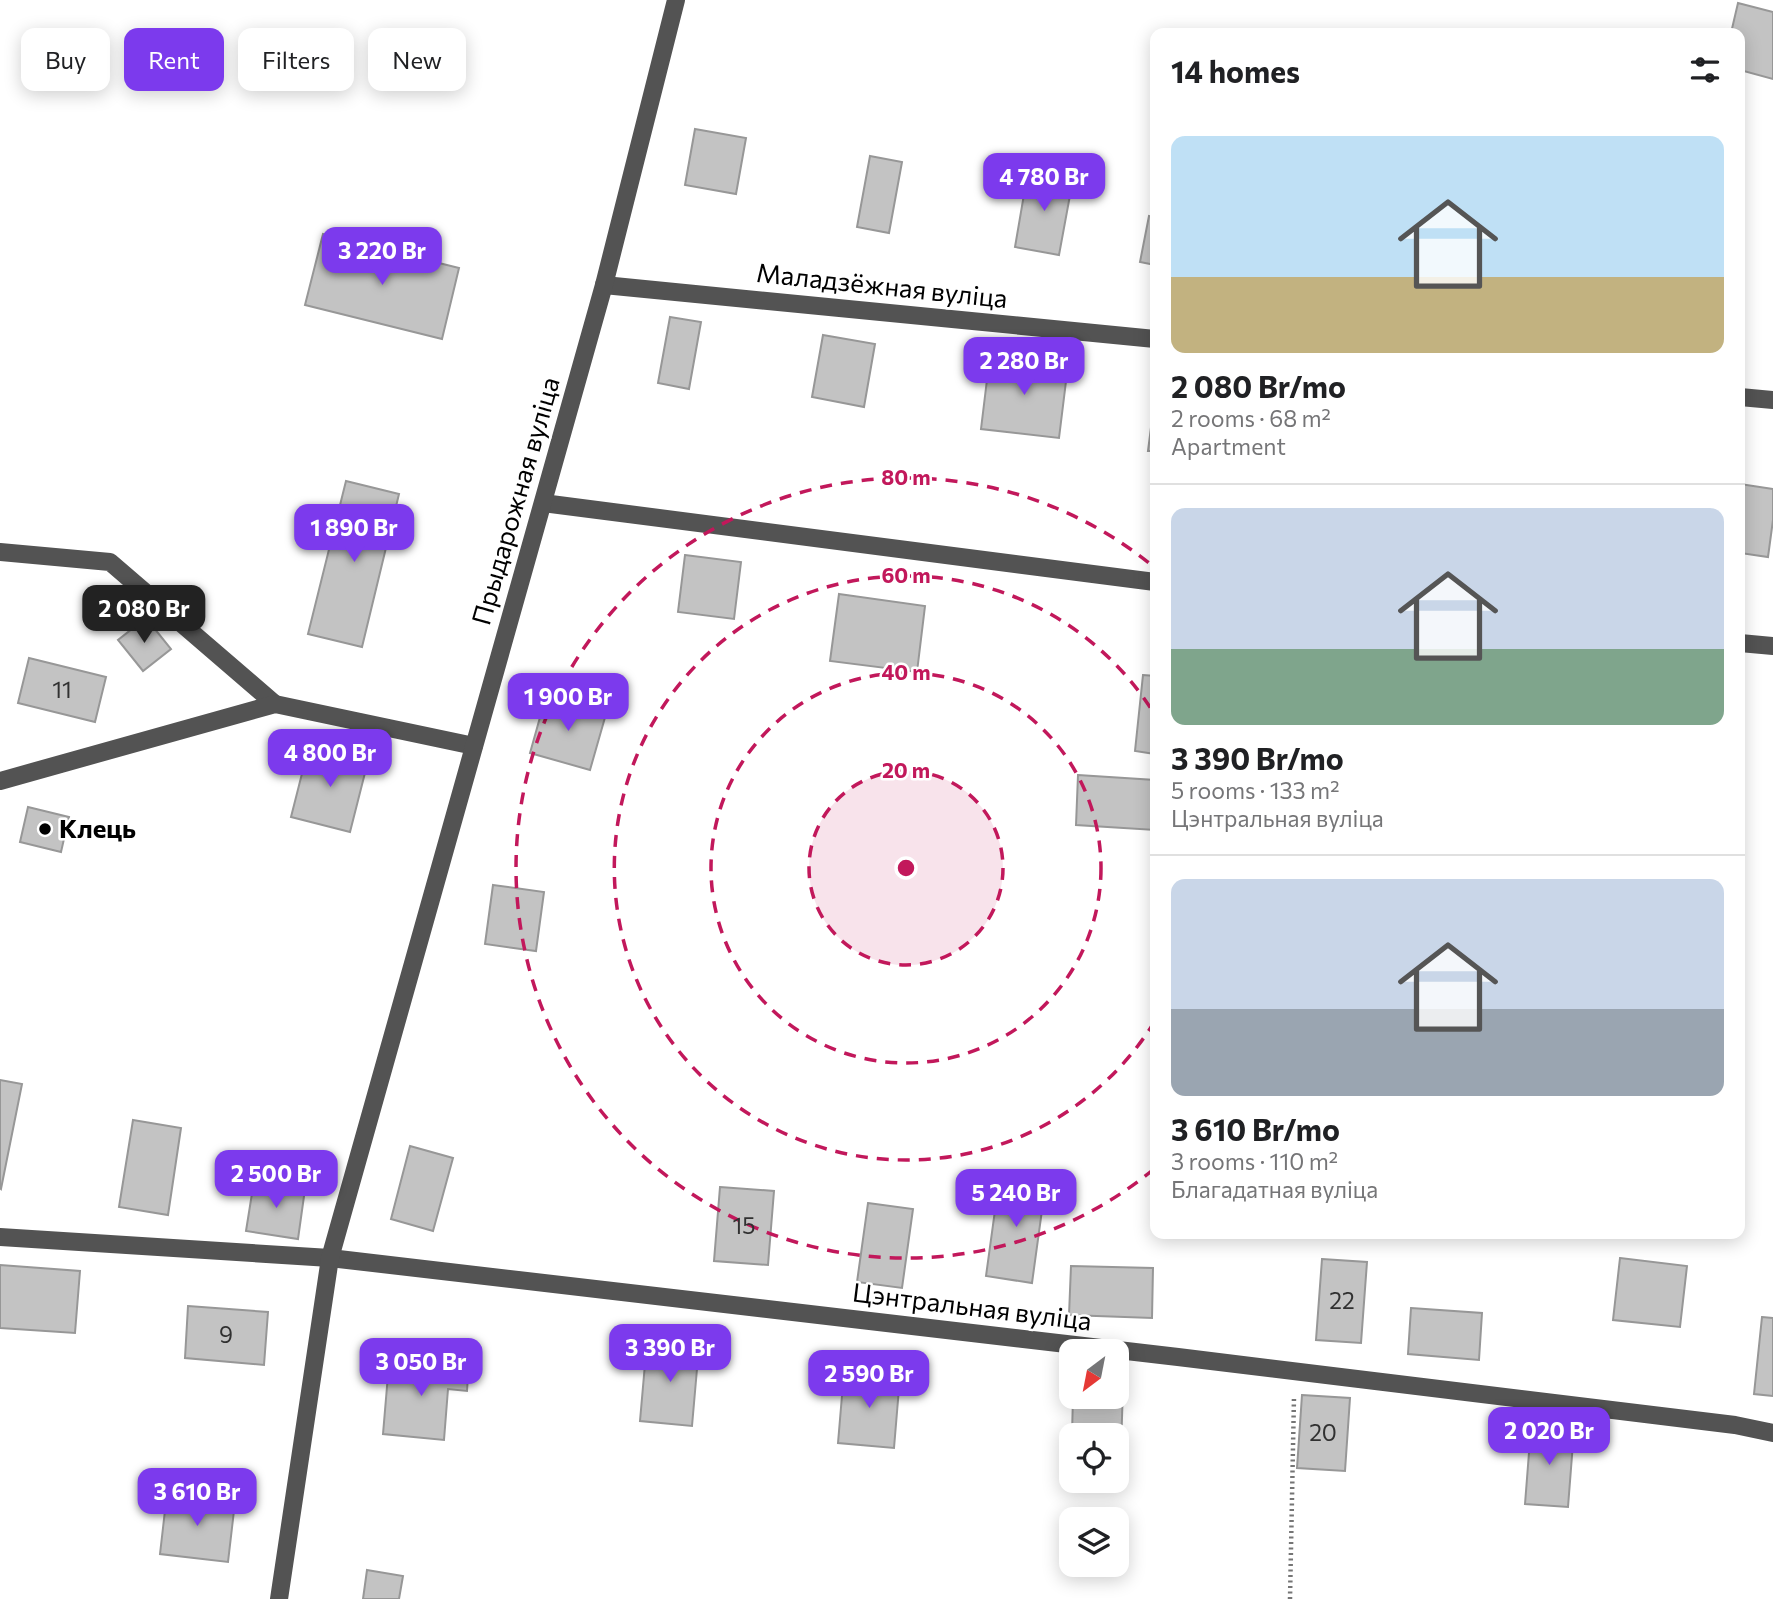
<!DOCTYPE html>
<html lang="en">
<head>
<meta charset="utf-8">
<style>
	body { margin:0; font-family:Commissioner,sans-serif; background:#f6f6f6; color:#202124; height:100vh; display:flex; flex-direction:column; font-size:26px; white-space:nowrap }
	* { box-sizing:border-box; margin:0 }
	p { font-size:23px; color:#757577 }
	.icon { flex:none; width:38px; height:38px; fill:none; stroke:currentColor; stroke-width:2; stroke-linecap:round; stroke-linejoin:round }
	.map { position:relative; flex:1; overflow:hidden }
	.side { position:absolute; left:1150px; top:28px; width:595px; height:1211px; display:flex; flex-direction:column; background:#fff; border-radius:14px; box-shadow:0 4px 18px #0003 }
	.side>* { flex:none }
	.banner { position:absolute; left:21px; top:28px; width:665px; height:63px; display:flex; gap:14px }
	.needle { width:46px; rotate:212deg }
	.fabs { position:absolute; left:1059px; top:1339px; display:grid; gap:14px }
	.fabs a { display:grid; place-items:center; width:70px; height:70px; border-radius:14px; background:#fff; box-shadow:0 4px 18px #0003; font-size:35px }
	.price { position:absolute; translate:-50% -60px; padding:0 16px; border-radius:14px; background:#7c3aed; color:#fff; font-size:23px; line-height:46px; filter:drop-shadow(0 2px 4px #0008) }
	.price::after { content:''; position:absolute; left:50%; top:42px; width:21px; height:16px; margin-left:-10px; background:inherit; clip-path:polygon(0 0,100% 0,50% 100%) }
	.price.selected { background:#222; color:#fff }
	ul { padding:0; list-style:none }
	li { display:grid; align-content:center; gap:14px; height:371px; padding:0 21px }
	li+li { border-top:2px solid #e0e0e0 }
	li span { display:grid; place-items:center; height:217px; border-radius:14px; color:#555 }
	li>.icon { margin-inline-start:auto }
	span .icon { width:126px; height:126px; fill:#fffc; stroke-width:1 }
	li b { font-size:30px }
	h2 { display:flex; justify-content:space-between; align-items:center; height:84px; padding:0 21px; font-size:30px }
	.chip { padding:0 24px; border-radius:14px; background:#fff; box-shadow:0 4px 18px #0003; font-size:24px; line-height:63px }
	.chip.selected { background:#7c3aed; color:#fff }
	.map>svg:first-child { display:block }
</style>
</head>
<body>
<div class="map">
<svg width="1773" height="1599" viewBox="0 0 1773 1599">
	<rect width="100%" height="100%" fill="#fff"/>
	<g fill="#c3c3c3" stroke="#979797" stroke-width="2">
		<polygon points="1738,3 1773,12 1773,79 1740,70 1740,33 1731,33"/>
		<polygon points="695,129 746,138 736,194 685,185"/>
		<polygon points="870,156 902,162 889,233 857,227"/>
		<polygon points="1028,171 1073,179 1059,255 1015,247"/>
		<polygon points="1149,216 1155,217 1155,265 1140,262"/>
		<polygon points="323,234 459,268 442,339 305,305"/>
		<polygon points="670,317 701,322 689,389 658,383"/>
		<polygon points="823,335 875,344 864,407 812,397"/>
		<polygon points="990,355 1068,365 1059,438 981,429"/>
		<polygon points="1155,396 1155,451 1148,451"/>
		<polygon points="346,481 399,494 362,647 308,634"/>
		<polygon points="1740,484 1773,489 1773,520 1768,557 1740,553"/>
		<polygon points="685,555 741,562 734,619 678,612"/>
		<polygon points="839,594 925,606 917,672 830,661"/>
		<polygon points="146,618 171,649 143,671 118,640"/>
		<polygon points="29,658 106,677 95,722 18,703"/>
		<polygon points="1143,675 1155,676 1155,754 1135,751"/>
		<polygon points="546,696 606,714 590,770 530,753"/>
		<polygon points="309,746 368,761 350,832 291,817"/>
		<polygon points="1078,775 1155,780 1155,830 1076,825"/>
		<polygon points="28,807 69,817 61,852 20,842"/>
		<polygon points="493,885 544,892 536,951 485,944"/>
		<polygon points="0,1080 22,1084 1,1189 0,1188"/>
		<polygon points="133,1120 181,1128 168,1215 119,1207"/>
		<polygon points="410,1146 453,1158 433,1231 391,1219"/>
		<polygon points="1000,1174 1046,1181 1032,1283 986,1276"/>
		<polygon points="254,1181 305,1189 298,1239 246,1231"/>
		<polygon points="720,1187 774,1191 768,1265 714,1261"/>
		<polygon points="868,1203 913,1209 902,1288 857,1282"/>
		<polygon points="1620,1258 1687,1266 1680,1327 1613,1320"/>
		<polygon points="1322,1259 1367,1262 1361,1343 1316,1340"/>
		<polygon points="0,1265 80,1271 75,1333 0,1328"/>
		<polygon points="1071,1266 1153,1268 1152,1318 1069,1315"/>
		<polygon points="188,1306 268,1312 264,1365 185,1358"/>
		<polygon points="1411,1308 1482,1313 1479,1360 1408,1354"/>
		<polygon points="1762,1317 1773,1318 1773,1396 1754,1394"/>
		<polygon points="647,1341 699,1346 692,1426 640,1421"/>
		<polygon points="446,1359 469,1361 467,1391 448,1389 444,1440 383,1434 389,1363 445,1368"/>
		<polygon points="844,1372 900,1376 894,1448 838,1443"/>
		<polygon points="1116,1386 1123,1386 1120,1482 1078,1480 1116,1480 1116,1435 1072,1435 1073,1396 1116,1396"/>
		<polygon points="1302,1395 1350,1398 1345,1471 1297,1468"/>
		<polygon points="1531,1427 1574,1430 1568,1507 1525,1504"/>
		<polygon points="167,1493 235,1502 228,1562 160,1554"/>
		<polygon points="367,1570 403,1576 399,1599 363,1599"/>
	</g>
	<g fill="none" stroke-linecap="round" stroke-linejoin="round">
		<polyline stroke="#757575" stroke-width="4.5" stroke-dasharray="2 3.5" stroke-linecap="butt" points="1290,1599 1294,1397"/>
		<g stroke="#535353" stroke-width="18">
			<polyline points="604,285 1155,339"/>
			<polyline points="1740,397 1773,400"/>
			<polyline points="543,503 1155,582"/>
			<polyline points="0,552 110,562 275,704"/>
			<polyline points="1740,643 1773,646"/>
			<polyline points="0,781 275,704 474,746"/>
			<polyline points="0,1237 330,1258 1178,1357 1735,1425 1773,1433"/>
			<polyline points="279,1599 330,1258 604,285 676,0"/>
		</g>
	</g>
	<circle cx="906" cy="868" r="97" fill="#c2185b" fill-opacity=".12"/>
	<g fill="none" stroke="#c2185b" stroke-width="3.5" stroke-dasharray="12 9">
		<circle cx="906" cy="868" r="97"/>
		<circle cx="906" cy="868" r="195"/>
		<path d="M1155 1021A292 292 0 1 1 1155 715"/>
		<path d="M1154 1169A390 390 0 1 1 1154 567"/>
	</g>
	<circle fill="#000" stroke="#fff" stroke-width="2.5" cx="45" cy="829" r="7"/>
	<g text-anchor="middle" stroke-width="5" stroke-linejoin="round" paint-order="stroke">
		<g font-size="23" fill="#313131">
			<text x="62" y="698">11</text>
			<text x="744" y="1234">15</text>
			<text x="1342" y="1309">22</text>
			<text x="226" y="1343">9</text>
			<text x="1323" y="1441">20</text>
		</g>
		<g font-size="26" fill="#000" stroke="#fff">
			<text transform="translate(882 286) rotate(6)" y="9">Маладзёжная вуліца</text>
			<text transform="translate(516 501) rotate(-74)" y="9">Прыдарожная вуліца</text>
			<text transform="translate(972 1307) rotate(7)" y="9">Цэнтральная вуліца</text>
		</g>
		<g font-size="26" font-weight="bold" fill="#000" stroke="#fff" text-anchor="start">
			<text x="59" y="838">Клець</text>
		</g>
	</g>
	<circle cx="906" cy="868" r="10" fill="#c2185b" stroke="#fff" stroke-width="3.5"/>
	<g font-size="21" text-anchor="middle" font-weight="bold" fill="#c2185b" stroke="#fff" stroke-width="5" stroke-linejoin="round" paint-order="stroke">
		<text x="906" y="485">80 m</text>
		<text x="906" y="583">60 m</text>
		<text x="906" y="680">40 m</text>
		<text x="906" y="778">20 m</text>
	</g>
</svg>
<div class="fabs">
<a><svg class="needle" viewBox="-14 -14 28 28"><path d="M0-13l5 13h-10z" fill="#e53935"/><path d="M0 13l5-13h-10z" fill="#757577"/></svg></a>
<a><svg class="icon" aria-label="locate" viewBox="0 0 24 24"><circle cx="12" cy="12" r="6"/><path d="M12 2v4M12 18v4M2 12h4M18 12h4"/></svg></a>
<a><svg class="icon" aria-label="layers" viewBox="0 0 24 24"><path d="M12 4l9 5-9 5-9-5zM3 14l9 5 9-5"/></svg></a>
</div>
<b class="price" style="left:1044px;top:213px">4 780 Br</b>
<b class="price" style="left:382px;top:287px">3 220 Br</b>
<b class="price" style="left:1024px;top:397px">2 280 Br</b>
<b class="price" style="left:354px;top:564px">1 890 Br</b>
<b class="price selected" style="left:144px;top:645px">2 080 Br</b>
<b class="price" style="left:568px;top:733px">1 900 Br</b>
<b class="price" style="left:330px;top:789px">4 800 Br</b>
<b class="price" style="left:276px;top:1210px">2 500 Br</b>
<b class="price" style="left:1016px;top:1229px">5 240 Br</b>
<b class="price" style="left:670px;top:1384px">3 390 Br</b>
<b class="price" style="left:421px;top:1398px">3 050 Br</b>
<b class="price" style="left:869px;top:1410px">2 590 Br</b>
<b class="price" style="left:1549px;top:1467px">2 020 Br</b>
<b class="price" style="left:197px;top:1528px">3 610 Br</b>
<div class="banner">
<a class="chip">Buy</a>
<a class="chip selected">Rent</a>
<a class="chip">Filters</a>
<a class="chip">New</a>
</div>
<section class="side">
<h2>14 homes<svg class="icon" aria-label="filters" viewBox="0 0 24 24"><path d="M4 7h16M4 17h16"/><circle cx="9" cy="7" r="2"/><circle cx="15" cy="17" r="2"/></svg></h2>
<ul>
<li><span style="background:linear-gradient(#bfe0f5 65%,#c2b280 0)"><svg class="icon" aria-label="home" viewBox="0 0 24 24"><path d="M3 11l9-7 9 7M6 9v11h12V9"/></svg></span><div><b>2 080 Br/mo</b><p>2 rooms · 68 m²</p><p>Apartment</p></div></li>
<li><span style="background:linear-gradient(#c9d6e8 65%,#7fa58c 0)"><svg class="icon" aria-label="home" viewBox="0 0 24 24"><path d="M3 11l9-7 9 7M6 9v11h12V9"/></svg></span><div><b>3 390 Br/mo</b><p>5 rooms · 133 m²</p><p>Цэнтральная вуліца</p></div></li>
<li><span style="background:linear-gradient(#c9d6e8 60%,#9aa5b1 0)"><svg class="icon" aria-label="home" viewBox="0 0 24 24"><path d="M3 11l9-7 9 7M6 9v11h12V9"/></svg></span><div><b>3 610 Br/mo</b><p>3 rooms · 110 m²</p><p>Благадатная вуліца</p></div></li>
</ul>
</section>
</div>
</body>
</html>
